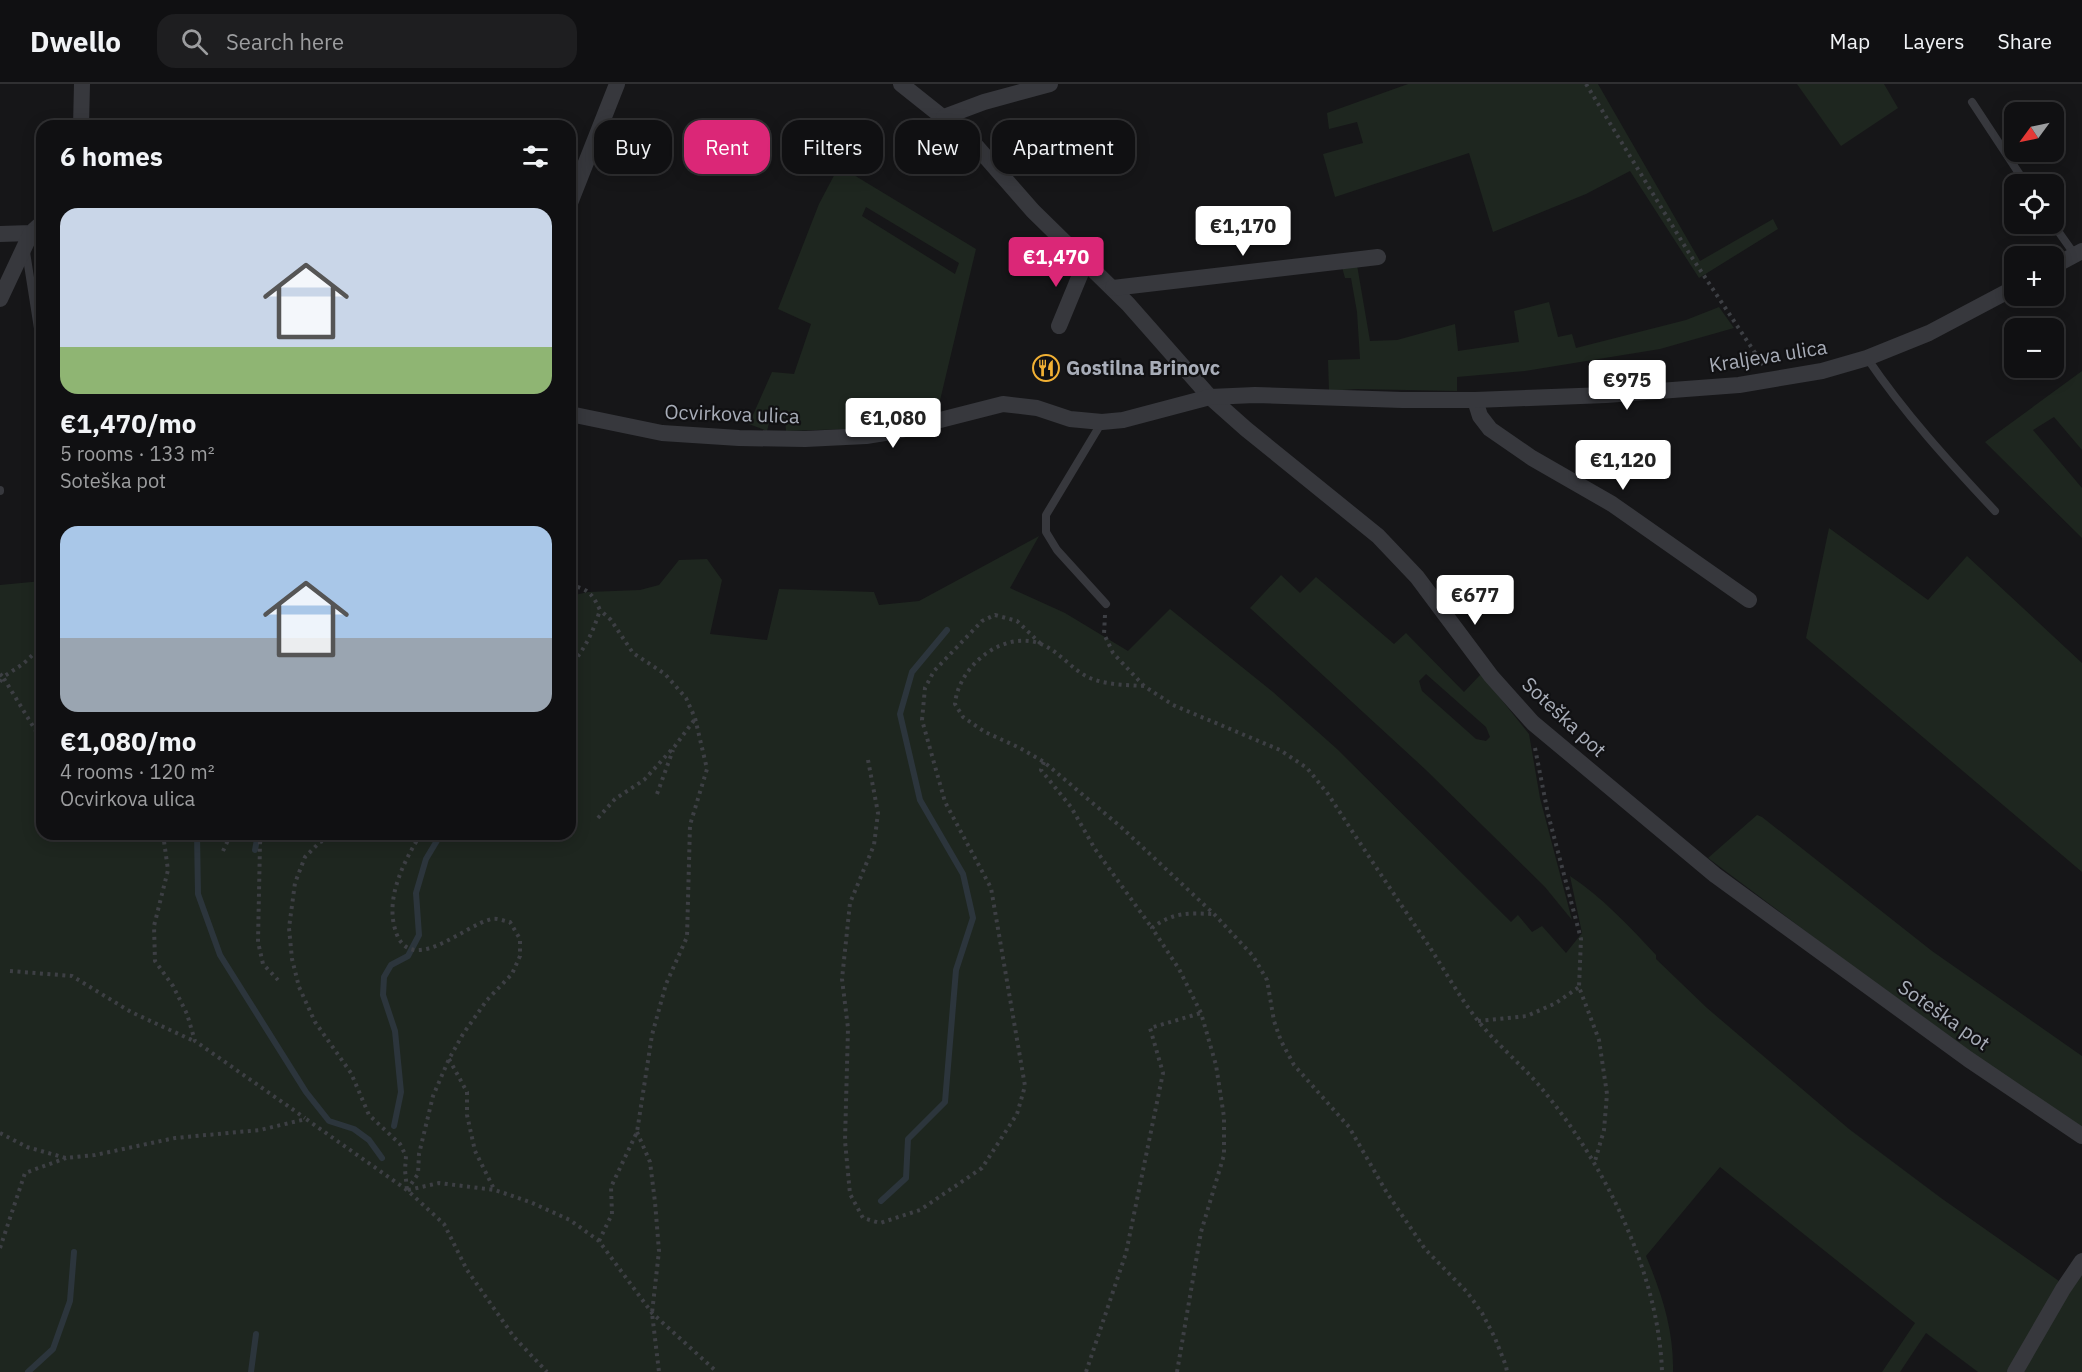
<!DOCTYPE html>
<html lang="en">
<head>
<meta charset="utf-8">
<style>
	body { margin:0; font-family:"IBM Plex Sans",sans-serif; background:#1e1e20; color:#f1f3f6; height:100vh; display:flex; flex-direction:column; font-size:22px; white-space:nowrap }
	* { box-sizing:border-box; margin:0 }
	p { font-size:20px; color:#9c9d9f }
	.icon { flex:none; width:33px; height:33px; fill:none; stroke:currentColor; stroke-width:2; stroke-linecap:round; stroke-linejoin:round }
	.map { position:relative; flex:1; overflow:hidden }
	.side { position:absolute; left:36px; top:36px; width:540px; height:720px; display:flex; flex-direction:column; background:#101012; border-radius:18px; box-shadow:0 3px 15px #0003,0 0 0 2px #303032 }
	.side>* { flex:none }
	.top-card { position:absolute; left:594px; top:36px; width:570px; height:54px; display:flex; gap:12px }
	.needle { width:39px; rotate:237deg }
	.tools { position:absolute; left:2004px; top:18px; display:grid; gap:12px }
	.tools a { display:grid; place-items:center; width:60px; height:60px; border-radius:12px; background:#101012; box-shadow:0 3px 15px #0003,0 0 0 2px #303032; font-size:30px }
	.price { position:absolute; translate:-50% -51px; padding:0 14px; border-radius:6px; background:#fff; color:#222; font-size:20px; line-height:39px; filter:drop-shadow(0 2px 3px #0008) }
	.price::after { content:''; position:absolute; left:50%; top:36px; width:18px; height:14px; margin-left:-9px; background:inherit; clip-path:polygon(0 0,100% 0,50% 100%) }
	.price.selected { background:#db2777; color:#fff }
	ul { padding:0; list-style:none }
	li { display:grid; align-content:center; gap:12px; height:318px; padding:0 24px }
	li span { display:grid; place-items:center; height:186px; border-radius:18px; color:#555 }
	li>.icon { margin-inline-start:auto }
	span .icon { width:108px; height:108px; fill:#fffc; stroke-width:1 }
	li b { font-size:26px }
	h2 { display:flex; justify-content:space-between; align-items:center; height:72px; padding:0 24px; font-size:26px }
	.pill { padding:0 21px; border-radius:18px; background:#101012; box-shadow:0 3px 15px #0003,0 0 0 2px #303032; font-size:21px; line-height:54px }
	.pill.selected { background:#db2777; color:#fff }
	header { display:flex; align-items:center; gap:36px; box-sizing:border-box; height:84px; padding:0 30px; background:#101012; border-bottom:2px solid #303032 }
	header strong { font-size:28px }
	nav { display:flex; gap:33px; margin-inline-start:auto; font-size:21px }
	.search { width:420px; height:54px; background:#1e1e20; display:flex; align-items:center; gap:15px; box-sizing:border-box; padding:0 21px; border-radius:18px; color:#9c9d9f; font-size:22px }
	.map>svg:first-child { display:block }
</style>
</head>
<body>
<header>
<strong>Dwello</strong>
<div class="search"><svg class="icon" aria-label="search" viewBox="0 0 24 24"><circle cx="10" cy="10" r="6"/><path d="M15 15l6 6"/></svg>Search here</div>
<nav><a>Map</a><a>Layers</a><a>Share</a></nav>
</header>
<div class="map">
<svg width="2082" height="1288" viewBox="0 0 2082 1288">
	<rect width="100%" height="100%" fill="#161618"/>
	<g fill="#1e261f" fill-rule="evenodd">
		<polygon points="1408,0 1598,0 1700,177 1773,135 1778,145 1699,194 1630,87 1586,110 1493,148 1469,69 1335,113 1323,70 1363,59 1357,38 1329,45 1327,29"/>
		<polygon points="1797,0 1884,0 1898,24 1841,62"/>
		<path d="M839 82 976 165 937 329 878 344 786 347 785 334 770 335 767 347 749 340 772 288 794 290 811 240 778 225 819 120ZM866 123 959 179 955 190 862 132Z"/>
		<polygon points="1357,181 1370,257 1397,256 1455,240 1458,267 1519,258 1514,227 1549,218 1558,253 1572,250 1576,264 1686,236 1719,223 1734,244 1660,265 1525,287 1457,293 1457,307 1356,305 1329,307 1328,276 1360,275 1357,228 1351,194 1345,194 1342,183"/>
		<polygon points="2082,287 2082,366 2054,333 2033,346 2082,404 2082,454 1985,358"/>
		<polygon points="1829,444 1928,516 1967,472 2082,579 2082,788 1806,554"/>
		<path d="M1039 452 1010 504 1065 529 1128 567 1170 525 1273 608 1337 665 1511 838 1518 831 1532 848 1542 842 1566 869 1582 849 1570 792C1602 813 1630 843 1656 871V875L1707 924 1849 1045 1941 1114 2059 1197 2008 1288H1978L1926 1249 1900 1288H1882L1915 1239 1720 1083 1646 1172C1662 1210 1674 1247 1673 1288H0V501L42 497V750H570V512L588 508 640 506 659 501 679 476 707 475 722 496 710 550 767 556 779 505 874 508 879 521 919 517Z"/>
		<path d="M1281 491 1300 509 1316 493 1394 560 1406 549 1464 608 1481 590 1529 650 1540 714 1572 836 1545 803 1426 686 1250 524ZM1426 590 1486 643 1490 653 1486 657 1476 655 1422 607 1419 597Z"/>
		<polygon points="1757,731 1762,733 1932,867 2082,972 2082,1043 1945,952 1708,774"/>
		<polygon points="2082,1187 2082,1288 2022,1288"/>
	</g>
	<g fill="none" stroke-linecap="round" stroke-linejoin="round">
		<g stroke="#2c353c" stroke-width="6">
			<polyline points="197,750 198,810 220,871 306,1008 329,1037 354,1045 369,1056 382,1074"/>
			<polyline points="255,766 258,750"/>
			<polyline points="394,1042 401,1008 395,947 383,911 384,893 391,881 408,872 419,851 416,809 426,775 441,750"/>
			<polyline points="881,1117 906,1094 908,1055 945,1018 956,886 973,834 963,790 920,716 900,630 912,588 947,546"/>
			<polyline points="28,1288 53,1265 70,1217 74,1168"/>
			<polyline points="251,1288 256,1250"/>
		</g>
		<g stroke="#3d3f44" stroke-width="4" stroke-dasharray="3 4.5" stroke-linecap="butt">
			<polyline points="1586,0 1689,169 1763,281"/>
			<path d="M570 501C588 505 592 509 600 526 593 548 585 565 570 582"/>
			<path d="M1105 531 1104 550 1113 569 1144 602 1173 621 1280 666 1307 684 1328 710C1361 761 1395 812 1429 862 1445 887 1460 914 1479 938 1500 964 1527 985 1547 1011 1607 1085 1659 1192 1662 1288"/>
			<polyline points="0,590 3,593 23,580 42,562"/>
			<polyline points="0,598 3,593 42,657"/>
			<path d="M1144 602C1126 601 1107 601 1090 594 1072 586 1059 567 1041 560 1003 545 958 583 955 620L963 633 985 648 1020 664 1044 678 1121 743 1214 830 1253 872 1267 896 1274 937 1281 957 1294 981 1349 1043 1387 1109 1425 1165 1467 1208 1482 1229 1495 1254 1506 1282 1507 1288"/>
			<polyline points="1535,664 1548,730 1581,855 1579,903 1599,956 1607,1010 1604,1046 1595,1077"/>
			<polyline points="868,676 878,729 874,761 850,819 842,895 848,944 845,1057 850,1110 863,1134 880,1139 920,1126 982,1084 1017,1030 1025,1002 991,804 945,718 922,636 925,604 934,587 982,537 995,531 1017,537 1041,560"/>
			<polyline points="1044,678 1041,686 1071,723 1095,765 1152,844"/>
			<polyline points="657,710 673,666"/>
			<polyline points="598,734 615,715 644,696 675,662 695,635"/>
			<polyline points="163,750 168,786 154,842 155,877 173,902 187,930 195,957 305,1034"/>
			<polyline points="262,750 260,759 258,858 263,880 278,896"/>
			<polyline points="344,750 320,758 305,773 295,799 289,844 292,875 299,903 315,938 351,989 369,1031 400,1060 406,1072 405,1086 407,1106"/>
			<polyline points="223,767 231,750"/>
			<polyline points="10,887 72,892 131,928 194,957"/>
			<polyline points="1478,937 1527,932 1556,919 1579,903"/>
			<polyline points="449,975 467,1008 467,1031 475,1067 494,1105"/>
			<polyline points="637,1048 650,1078 655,1118 659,1167 652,1229 659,1288"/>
			<polyline points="0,1049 27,1063 66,1074 95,1071 175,1054 260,1046 306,1035 407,1106 444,1140 467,1186 514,1253 547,1288"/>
			<path d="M407 1106 418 1090 419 1070 433 1012 449 975 463 950 487 916 512 890 520 872V855L510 838C504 837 498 834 492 835 463 841 406 898 394 841 387 810 405 775 421 750"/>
			<polyline points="408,1106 439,1099 495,1106 530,1118 570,1136 599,1157 652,1229 717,1288"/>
			<polyline points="599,1157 612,1130 611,1103 637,1048 652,951 666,900 687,853 690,741 707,685 695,634 686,614 665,590 633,569 611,536 600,526"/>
			<polyline points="0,1164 25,1089 66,1074"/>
			<polyline points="1086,1288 1126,1169 1163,989 1150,944 1201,929"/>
			<path d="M1177 1288 1201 1148 1224 1071V1033L1216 981 1201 929 1179 885 1152 844C1173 828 1188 829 1213 830"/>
		</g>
		<g stroke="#37383d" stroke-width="8">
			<polyline points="1972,18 2026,100"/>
			<polyline points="2053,140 2075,171"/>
			<polyline points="26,168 42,270"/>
			<path d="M1867 274C1905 330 1949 378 1995 427"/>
			<polyline points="1102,338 1046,431 1046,448 1057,466 1106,520"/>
			<polyline points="0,407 0,406"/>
		</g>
		<g stroke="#37383d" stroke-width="16">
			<polyline points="901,0 970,55 1033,127 1128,220 1210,313 1246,345 1378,452 1417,493 1491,592 1533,639 1715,791 1968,975 2082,1052"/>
			<polyline points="944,33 984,18 1050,0"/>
			<polyline points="81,42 82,0"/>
			<polyline points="570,119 617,0"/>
			<polyline points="0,150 31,149 42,139"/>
			<polyline points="2054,182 2082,167"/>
			<polyline points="1113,204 1378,173"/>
			<polyline points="0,215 31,149"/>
			<polyline points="1059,242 1085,179"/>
			<polyline points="1475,316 1480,332 1490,345 1532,374 1612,420 1749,516"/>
			<polyline points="570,330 662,349 739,354 805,355 866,352 897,347 1003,320 1037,324 1070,335 1102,338 1123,336 1210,313 1255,311 1402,316 1475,316 1606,311 1739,301 1822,287 1867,274 1929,249 2014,204"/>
			<polyline points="2015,1288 2063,1205 2082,1177"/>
		</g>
	</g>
	<defs>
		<symbol id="restaurant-ring" viewBox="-11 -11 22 22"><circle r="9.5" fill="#111113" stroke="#f2b134" stroke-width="1.5"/><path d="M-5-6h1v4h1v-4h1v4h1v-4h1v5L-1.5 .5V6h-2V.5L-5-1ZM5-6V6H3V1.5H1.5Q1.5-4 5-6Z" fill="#f2b134"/></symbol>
	</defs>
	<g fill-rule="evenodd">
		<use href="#restaurant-ring" x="1031" y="269" width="30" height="30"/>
	</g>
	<g text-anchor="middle" stroke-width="4.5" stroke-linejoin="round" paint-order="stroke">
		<g font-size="20" fill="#a8adb8" stroke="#111113">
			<text transform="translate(1768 272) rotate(-9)" y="7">Kraljeva ulica</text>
			<text transform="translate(732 330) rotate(2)" y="7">Ocvirkova ulica</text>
			<text transform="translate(1564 633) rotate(43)" y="7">Soteška pot</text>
			<text transform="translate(1944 931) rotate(35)" y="7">Soteška pot</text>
		</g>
		<g font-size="20" font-weight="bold" fill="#a8adb8" stroke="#111113" text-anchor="start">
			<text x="1066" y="291">Gostilna Brinovc</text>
		</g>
	</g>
</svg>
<div class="tools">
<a><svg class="needle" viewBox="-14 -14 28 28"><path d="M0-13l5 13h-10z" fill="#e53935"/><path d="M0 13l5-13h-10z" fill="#9c9d9f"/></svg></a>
<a><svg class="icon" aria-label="locate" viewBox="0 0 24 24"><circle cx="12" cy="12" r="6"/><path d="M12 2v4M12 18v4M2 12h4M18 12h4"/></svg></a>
<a>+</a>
<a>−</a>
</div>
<b class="price" style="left:1243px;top:173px">€1,170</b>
<b class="price selected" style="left:1056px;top:204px">€1,470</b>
<b class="price" style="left:1627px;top:327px">€975</b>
<b class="price" style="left:893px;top:365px">€1,080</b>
<b class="price" style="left:1623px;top:407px">€1,120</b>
<b class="price" style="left:1475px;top:542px">€677</b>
<div class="top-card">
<a class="pill">Buy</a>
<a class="pill selected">Rent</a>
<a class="pill">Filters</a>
<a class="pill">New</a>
<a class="pill">Apartment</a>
</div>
<section class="side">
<h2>6 homes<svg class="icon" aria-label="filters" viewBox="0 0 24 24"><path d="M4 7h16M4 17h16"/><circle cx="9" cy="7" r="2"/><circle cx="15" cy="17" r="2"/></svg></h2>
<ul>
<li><span style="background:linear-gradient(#c9d6e8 75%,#8fb573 0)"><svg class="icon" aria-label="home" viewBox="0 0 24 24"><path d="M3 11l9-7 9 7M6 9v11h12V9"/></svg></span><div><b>€1,470/mo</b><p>5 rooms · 133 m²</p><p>Soteška pot</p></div></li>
<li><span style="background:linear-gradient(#a9c7e8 60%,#9aa5b1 0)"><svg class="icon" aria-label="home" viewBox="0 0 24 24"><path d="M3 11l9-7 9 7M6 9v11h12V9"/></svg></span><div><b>€1,080/mo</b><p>4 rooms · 120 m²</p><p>Ocvirkova ulica</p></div></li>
</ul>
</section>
</div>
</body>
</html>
